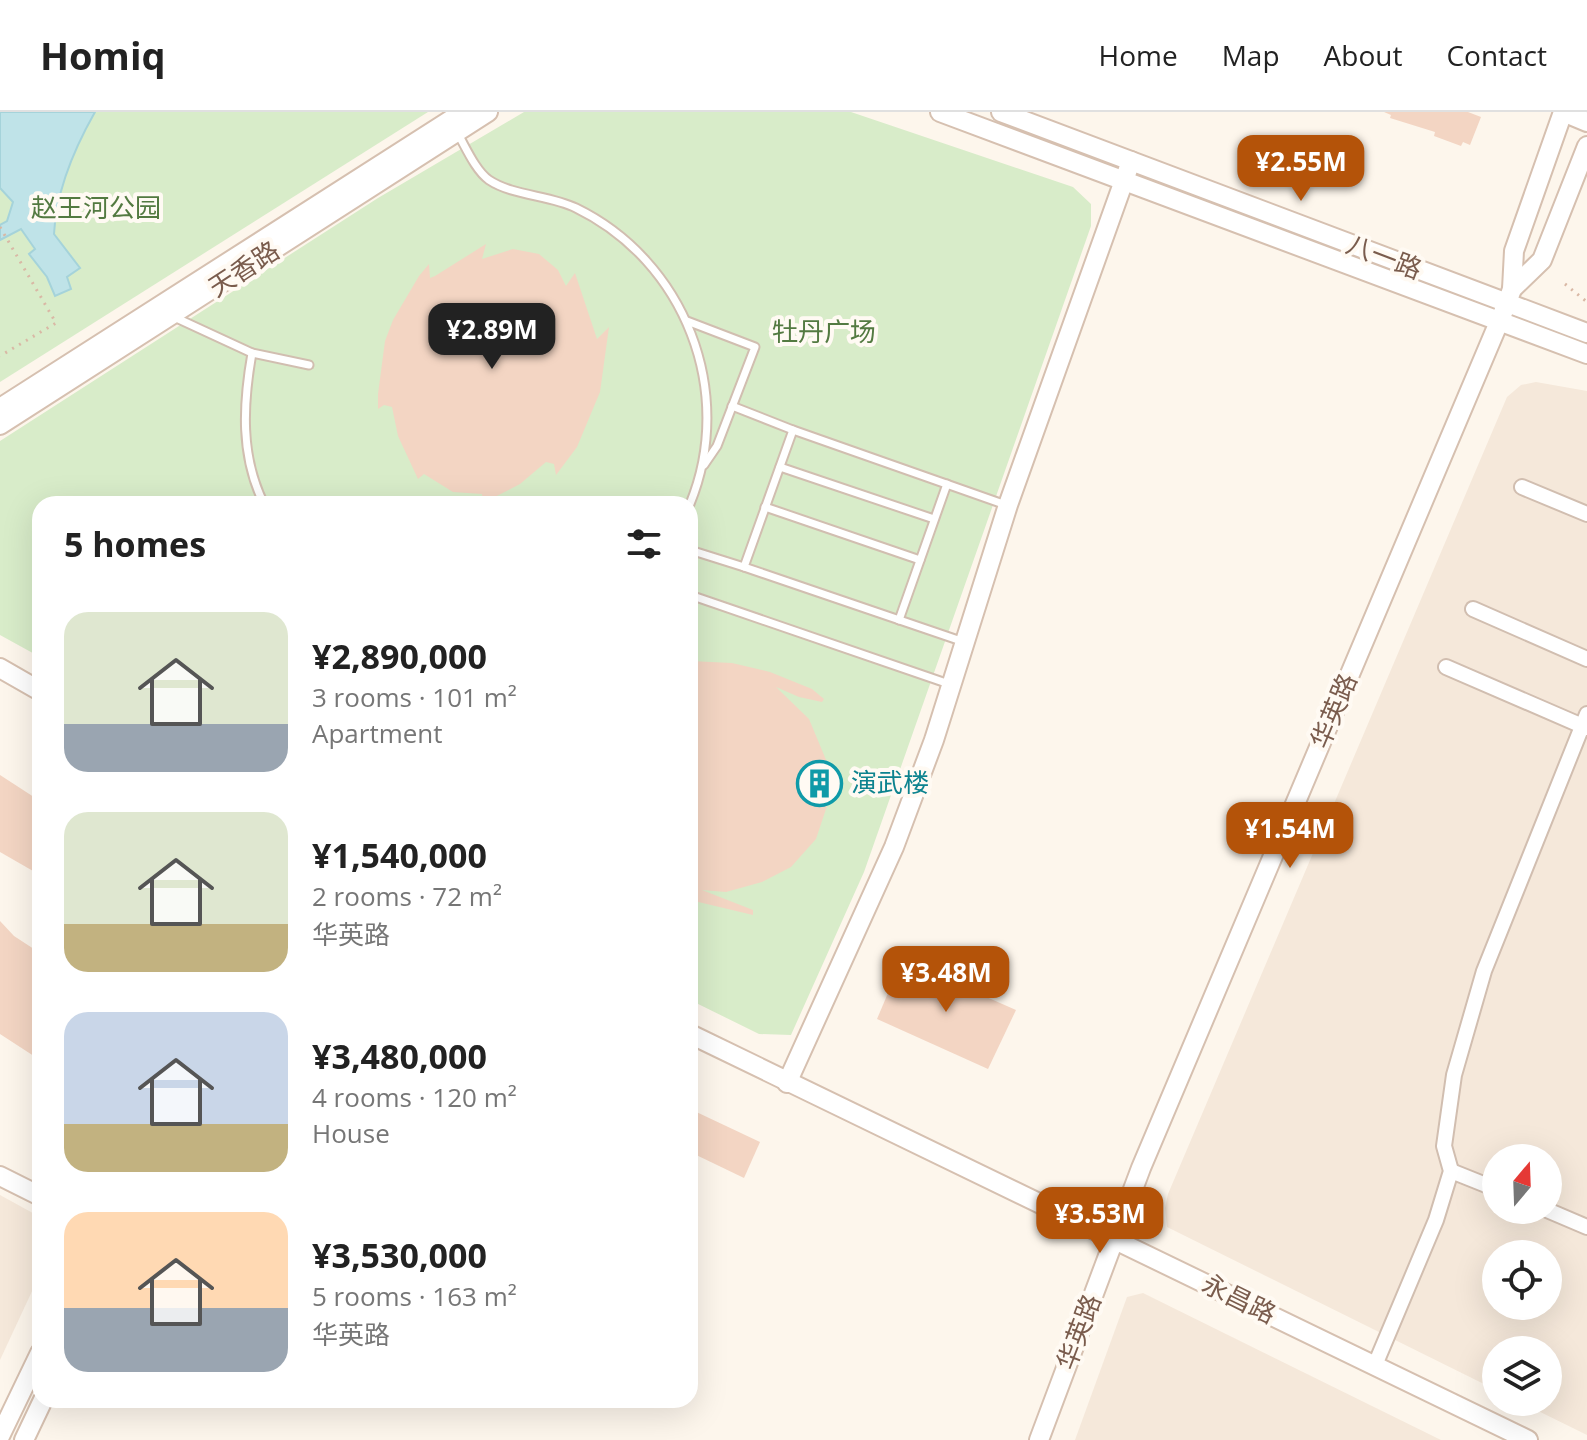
<!DOCTYPE html>
<html lang="en">
<head>
<meta charset="utf-8">
<style>
	body { margin:0; font-family:"Open Sans","Noto Sans SC",sans-serif; background:#f6f6f6; color:#222; height:100vh; display:flex; flex-direction:column; font-size:30px; white-space:nowrap }
	* { box-sizing:border-box; margin:0 }
	p { font-size:26px; color:#767676 }
	.icon { flex:none; width:44px; height:44px; fill:none; stroke:currentColor; stroke-width:2; stroke-linecap:round; stroke-linejoin:round }
	.map { position:relative; flex:1; overflow:hidden }
	.sheet { position:absolute; left:32px; top:384px; width:666px; height:912px; display:flex; flex-direction:column; background:#fff; border-radius:24px; box-shadow:0 8px 32px #0002 }
	.sheet>* { flex:none }
	.needle { width:52px; rotate:19deg }
	.fabs { position:absolute; left:1482px; top:1032px; display:grid; gap:16px }
	.fabs a { display:grid; place-items:center; width:80px; height:80px; border-radius:50%; background:#fff; box-shadow:0 8px 32px #0002; font-size:40px }
	.price { position:absolute; translate:-50% -68px; padding:0 18px; border-radius:16px; background:#b45309; color:#fff; font-size:26px; line-height:52px; filter:drop-shadow(0 2px 4px #0008) }
	.price::after { content:''; position:absolute; left:50%; top:48px; width:24px; height:18px; margin-left:-12px; background:inherit; clip-path:polygon(0 0,100% 0,50% 100%) }
	.price.on { background:#222; color:#fff }
	ul { padding:0; list-style:none }
	li { display:flex; align-items:center; gap:24px; height:200px; padding:0 32px }
	li span { display:grid; place-items:center; flex:none; width:224px; height:160px; border-radius:24px; color:#555 }
	li>.icon { margin-inline-start:auto }
	span .icon { width:96px; height:96px; fill:#fffc; stroke-width:1 }
	li b { font-size:34px }
	h2 { display:flex; justify-content:space-between; align-items:center; height:96px; padding:0 32px; font-size:34px }
	header { display:flex; align-items:center; gap:48px; box-sizing:border-box; height:112px; padding:0 40px; background:#fff; border-bottom:2px solid #e0e0e0 }
	header strong { font-size:38px }
	nav { display:flex; gap:44px; margin-inline-start:auto; font-size:28px }
	.map>svg:first-child { display:block }
</style>
</head>
<body>
<header>
<strong>Homiq</strong>
<nav><a>Home</a><a>Map</a><a>About</a><a>Contact</a></nav>
</header>
<div class="map">
<svg width="1587" height="1328" viewBox="0 0 1587 1328">
	<rect width="100%" height="100%" fill="#fdf6ec"/>
	<g fill="#f5e8da" fill-rule="evenodd">
		<path d="M1536 270 1587 279V1323L1520 1290H1548V1238H1496V1278L1167 1115 1165 1096 1168 1082 1507 285 1521 273ZM1496 1046H1548V1098H1496ZM1496 1142H1548V1194H1496Z"/>
		<polygon points="0,1083 40,1105 40,1162 0,1248"/>
		<polygon points="1143,1181 1441,1328 1075,1328 1127,1185"/>
	</g>
	<g fill="#d8ecc9">
		<polygon points="0,0 428,0 0,270"/>
		<polygon points="524,0 851,0 1073,75 1091,92 1091,114 864,760 791,923 759,922 690,888 690,392 40,392 40,545 0,523 0,329 378,86"/>
	</g>
	<path fill="#bfe3e8" stroke="#a5d3da" stroke-width="2" d="M0 0H95C74 37 56 80 54 122L80 156 67 165 71 177 55 184 47 165 29 142 35 137 21 117 0 128V113L7 109 13 90 0 76Z"/>
	<g fill="#f3d5c3">
		<polygon points="1384,0 1468,0 1481,5 1470,33 1463,30 1461,34 1434,24 1435,20 1390,6 1391,3"/>
		<polygon points="486,132 482,147 513,137 539,142 558,158 566,174 575,161 597,227 609,215 600,280 577,335 556,363 554,352 546,350 520,372 483,391 482,382 453,380 424,362 418,367 398,324 392,295 384,293 378,297 378,282 385,229 393,208 419,164 429,152 430,166 435,164"/>
		<polygon points="690,549 732,551 770,560 812,577 824,587 822,590 799,585 776,575 809,607 829,655 828,691 816,727 791,755 762,770 726,780 702,778 753,798 753,803 690,788"/>
		<polygon points="0,663 40,689 40,763 0,740"/>
		<polygon points="0,809 14,824 40,841 40,948 0,922"/>
		<polygon points="902,848 1016,898 988,957 877,907"/>
		<polygon points="690,997 760,1030 744,1066 690,1040"/>
	</g>
	<g fill="none" stroke-linecap="round" stroke-linejoin="round">
		<defs>
			<g id="lane">
				<path d="M458 22C466 36 476 59 489 68 513 84 550 83 576 96 685 149 736 280 690 392"/>
				<path d="M172 204 252 241C243 292 240 344 264 392"/>
				<polyline points="687,209 755,235 717,334 704,353"/>
				<polyline points="252,241 309,253"/>
				<polyline points="732,294 793,318"/>
				<polyline points="780,355 934,407"/>
				<polyline points="765,395 920,448"/>
				<polyline points="690,438 744,455"/>
				<polyline points="690,483 949,572"/>
				<polyline points="899,508 947,372"/>
				<polyline points="964,530 744,455 793,318 1006,393"/>
			</g>
			<g id="street">
				<polyline points="1522,375 1587,402"/>
				<polyline points="1473,497 1587,547"/>
				<polyline points="1446,555 1587,616"/>
				<polyline points="1451,1059 1496,1077"/>
				<polyline points="1547,1098 1587,1115"/>
				<polyline points="1375,1253 1436,1108 1451,1059 1444,1034 1454,963 1484,859 1587,602"/>
			</g>
			<g id="secondary">
				<polyline points="940,0 1587,242"/>
				<polyline points="1001,0 1587,221"/>
				<polyline points="1563,0 1587,10"/>
				<polyline points="1512,177 1542,148 1587,34"/>
				<polyline points="0,296 463,0"/>
				<polyline points="0,313 488,0"/>
				<polyline points="0,556 40,579"/>
				<polyline points="690,922 1528,1328"/>
				<polyline points="787,971 894,735 934,628 1008,393 1131,49"/>
				<polyline points="0,1064 40,1084"/>
				<polyline points="0,1324 40,1241"/>
				<polyline points="24,1328 43,1288"/>
				<polyline points="1039,1328 1141,1056 1507,191 1512,177 1514,139 1563,0"/>
			</g>
		</defs>
		<use href="#lane" stroke="#d1beb0" stroke-width="11"/>
		<use href="#street" stroke="#d1beb0" stroke-width="18"/>
		<use href="#secondary" stroke="#d6c0b0" stroke-width="22"/>
		<g stroke="#d9b8a5" stroke-width="3" stroke-dasharray="2 6" stroke-linecap="butt">
			<polyline points="0,115 56,211 0,244"/>
			<polyline points="1565,172 1587,190"/>
		</g>
		<use href="#lane" stroke="#fff" stroke-width="7"/>
		<use href="#street" stroke="#fff" stroke-width="14"/>
		<use href="#secondary" stroke="#fff" stroke-width="18"/>
	</g>
	<defs>
		<symbol id="building-ring" viewBox="-11 -11 22 22"><circle r="9.5" fill="#fffaf3" stroke="#0f9aa8" stroke-width="1.5"/><path d="M-4-6H4V6H1V3H-1V6H-4ZM-2.5-4.3h1.7v1.8h-1.7ZM.8-4.3h1.7v1.8H.8ZM-2.5-1h1.7V.8h-1.7ZM.8-1h1.7V.8H.8Z" fill="#0f9aa8"/></symbol>
	</defs>
	<g fill-rule="evenodd">
		<use href="#building-ring" x="794" y="646" width="51" height="51"/>
	</g>
	<g text-anchor="middle" stroke-width="8" stroke-linejoin="round" paint-order="stroke">
		<g font-size="26" fill="#537a41" stroke="#fffaf3">
			<text x="96" y="105">赵王河公园</text>
			<text x="824" y="229">牡丹广场</text>
		</g>
		<g font-size="26" fill="#7a5c4d" stroke="#fffaf3">
			<text transform="translate(1384 145) rotate(21)" y="9">八一路</text>
			<text transform="translate(244 157) rotate(-33)" y="9">天香路</text>
			<text transform="translate(1334 599) rotate(-67)" y="9">华英路</text>
			<text transform="translate(1239 1187) rotate(26)" y="9">永昌路</text>
			<text transform="translate(1079 1220) rotate(-69)" y="9">华英路</text>
		</g>
		<g font-size="26" fill="#0d838f" stroke="#fffaf3" text-anchor="start">
			<text x="851" y="680">演武楼</text>
		</g>
	</g>
</svg>
<div class="fabs">
<a><svg class="needle" viewBox="-14 -14 28 28"><path d="M0-13l5 13h-10z" fill="#e53935"/><path d="M0 13l5-13h-10z" fill="#767676"/></svg></a>
<a><svg class="icon" aria-label="locate" viewBox="0 0 24 24"><circle cx="12" cy="12" r="6"/><path d="M12 2v4M12 18v4M2 12h4M18 12h4"/></svg></a>
<a><svg class="icon" aria-label="layers" viewBox="0 0 24 24"><path d="M12 4l9 5-9 5-9-5zM3 14l9 5 9-5"/></svg></a>
</div>
<b class="price" style="left:1301px;top:91px">¥2.55M</b>
<b class="price on" style="left:492px;top:259px">¥2.89M</b>
<b class="price" style="left:1290px;top:758px">¥1.54M</b>
<b class="price" style="left:946px;top:902px">¥3.48M</b>
<b class="price" style="left:1100px;top:1143px">¥3.53M</b>
<section class="sheet">
<h2>5 homes<svg class="icon" aria-label="filters" viewBox="0 0 24 24"><path d="M4 7h16M4 17h16"/><circle cx="9" cy="7" r="2"/><circle cx="15" cy="17" r="2"/></svg></h2>
<ul>
<li><span style="background:linear-gradient(#dfe7d0 70%,#9aa5b1 0)"><svg class="icon" aria-label="home" viewBox="0 0 24 24"><path d="M3 11l9-7 9 7M6 9v11h12V9"/></svg></span><div><b>¥2,890,000</b><p>3 rooms · 101 m²</p><p>Apartment</p></div></li>
<li><span style="background:linear-gradient(#dfe7d0 70%,#c2b280 0)"><svg class="icon" aria-label="home" viewBox="0 0 24 24"><path d="M3 11l9-7 9 7M6 9v11h12V9"/></svg></span><div><b>¥1,540,000</b><p>2 rooms · 72 m²</p><p>华英路</p></div></li>
<li><span style="background:linear-gradient(#c9d6e8 70%,#c2b280 0)"><svg class="icon" aria-label="home" viewBox="0 0 24 24"><path d="M3 11l9-7 9 7M6 9v11h12V9"/></svg></span><div><b>¥3,480,000</b><p>4 rooms · 120 m²</p><p>House</p></div></li>
<li><span style="background:linear-gradient(#ffd9b3 60%,#9aa5b1 0)"><svg class="icon" aria-label="home" viewBox="0 0 24 24"><path d="M3 11l9-7 9 7M6 9v11h12V9"/></svg></span><div><b>¥3,530,000</b><p>5 rooms · 163 m²</p><p>华英路</p></div></li>
</ul>
</section>
</div>
</body>
</html>
